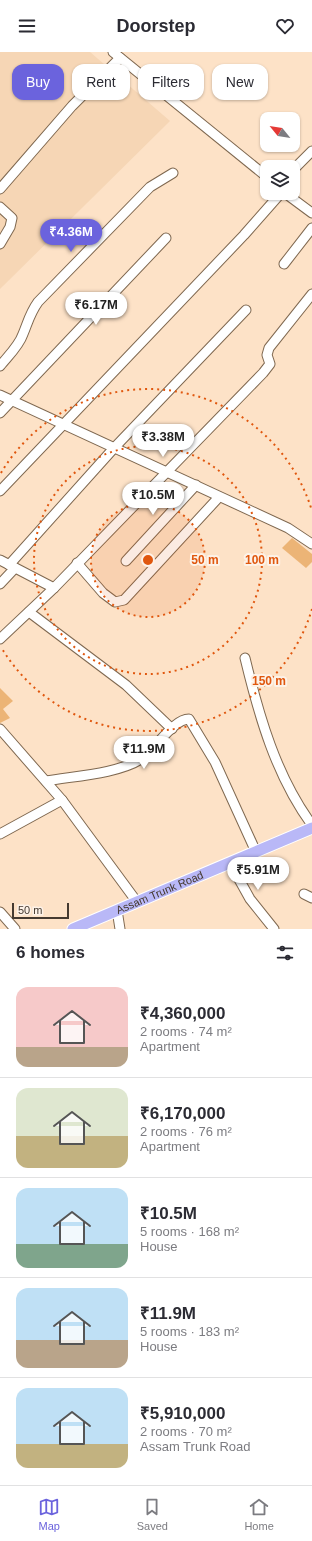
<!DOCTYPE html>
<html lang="en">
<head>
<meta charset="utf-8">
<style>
	body { margin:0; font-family:Arial,sans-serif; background:#f7f7f7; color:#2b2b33; height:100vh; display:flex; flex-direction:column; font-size:15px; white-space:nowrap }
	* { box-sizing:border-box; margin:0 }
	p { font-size:13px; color:#7c7c81 }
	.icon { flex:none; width:22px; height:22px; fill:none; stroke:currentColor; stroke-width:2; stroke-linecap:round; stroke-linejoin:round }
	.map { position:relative; height:877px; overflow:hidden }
	.drawer { display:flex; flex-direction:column; background:#fff; flex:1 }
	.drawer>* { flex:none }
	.guide { position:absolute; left:12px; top:12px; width:288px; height:36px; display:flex; gap:8px }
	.needle { width:26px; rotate:300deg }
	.buttons { position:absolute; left:260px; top:60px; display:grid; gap:8px }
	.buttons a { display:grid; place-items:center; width:40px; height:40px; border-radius:8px; background:#fff; box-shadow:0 1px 3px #0004; font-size:20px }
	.scale { position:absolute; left:12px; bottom:10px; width:57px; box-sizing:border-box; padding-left:4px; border:2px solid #453a30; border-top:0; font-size:11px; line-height:14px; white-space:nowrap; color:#453a30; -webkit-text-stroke:3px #fdf2e8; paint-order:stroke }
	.price { position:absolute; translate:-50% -34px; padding:0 9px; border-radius:14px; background:#fff; color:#222; font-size:13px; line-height:26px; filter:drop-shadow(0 1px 2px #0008) }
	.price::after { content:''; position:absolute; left:50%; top:24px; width:12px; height:9px; margin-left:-6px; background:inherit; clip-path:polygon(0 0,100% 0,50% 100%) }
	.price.selected { background:#6b63dd; color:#fff }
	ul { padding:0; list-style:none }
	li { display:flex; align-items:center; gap:12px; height:100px; padding:0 16px }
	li+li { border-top:1px solid #e1e1e2 }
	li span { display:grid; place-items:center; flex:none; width:112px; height:80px; border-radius:12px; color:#555 }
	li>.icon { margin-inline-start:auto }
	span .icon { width:48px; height:48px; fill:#fffc; stroke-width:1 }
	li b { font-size:17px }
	h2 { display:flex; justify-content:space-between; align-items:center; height:48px; padding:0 16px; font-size:17px }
	.tag { padding:0 14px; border-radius:12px; background:#fff; box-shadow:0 1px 3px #0004; font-size:14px; line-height:36px }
	.tag.selected { background:#6b63dd; color:#fff }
	header { display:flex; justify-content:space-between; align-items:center; height:52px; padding:0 16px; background:#fff; font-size:18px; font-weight:700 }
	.dock { display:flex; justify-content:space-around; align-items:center; height:56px; border-top:1px solid #e1e1e2; background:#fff; font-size:11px; color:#7c7c81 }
	.dock a { display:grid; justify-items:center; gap:2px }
	.dock .selected { color:#6b63dd }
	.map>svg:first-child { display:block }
</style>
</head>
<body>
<header><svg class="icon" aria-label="menu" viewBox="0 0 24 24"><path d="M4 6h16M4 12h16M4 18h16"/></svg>Doorstep<svg class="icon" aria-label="heart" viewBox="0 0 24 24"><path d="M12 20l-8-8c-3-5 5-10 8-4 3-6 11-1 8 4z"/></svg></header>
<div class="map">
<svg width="312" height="877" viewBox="0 0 312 877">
	<rect width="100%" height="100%" fill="#fde2c7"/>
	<polygon fill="#f6d6b5" points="0,0 90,0 170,69 0,237"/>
	<g fill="#ecb476">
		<polygon points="292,486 312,502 312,510 306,516 282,496"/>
		<polygon points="0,636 13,649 3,657 10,666 0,671"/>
	</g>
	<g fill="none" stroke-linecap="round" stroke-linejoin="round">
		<defs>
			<g id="minor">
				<polyline points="113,0 267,125"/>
				<polyline points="293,118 312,99"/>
				<polyline points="0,137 72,54 120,6"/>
				<polyline points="285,141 312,161"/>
				<polyline points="0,155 12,166 10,175 0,192"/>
				<polyline points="284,212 312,176"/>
				<path d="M0 314C8 304 19 294 23 282 28 270 30 261 38 250L150 135 173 121"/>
				<polyline points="0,343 288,476 312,492"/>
				<polyline points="0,361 166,186"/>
				<polyline points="0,439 244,183 281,141"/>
				<polyline points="0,508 54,536"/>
				<polyline points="126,509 196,433"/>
				<polyline points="77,511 103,541 115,550 124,548 219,445"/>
				<polyline points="9,513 114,396 246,258"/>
				<polyline points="0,532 15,516"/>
				<polyline points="29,560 126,633 172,677"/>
				<polyline points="0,587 54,536 263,321 270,312 267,303 269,296 312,242"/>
				<path d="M245 606C259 664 276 724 312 773"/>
				<polyline points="0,677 62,748 137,850"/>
				<path d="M46 729C74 724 117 722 141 707 155 698 173 667 189 667L215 710 256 800"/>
				<polyline points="0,782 62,748"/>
				<polyline points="230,811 250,847 274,877"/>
				<polyline points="304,842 312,846"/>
				<polyline points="117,858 120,877"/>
				<polyline points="0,860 15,877"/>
			</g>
			<g id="major">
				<path id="s1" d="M73 877 312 776"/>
			</g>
		</defs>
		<use href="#minor" stroke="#7f6850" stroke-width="11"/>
		<use href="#major" stroke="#fff" stroke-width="13"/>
		<use href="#minor" stroke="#fff" stroke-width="9"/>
		<use href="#major" stroke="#b9b8f7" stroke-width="11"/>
	</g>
	<circle cx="148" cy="508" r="57" fill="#e0570e" fill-opacity=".12"/>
	<g fill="none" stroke="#e0570e" stroke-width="2" stroke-dasharray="2 4">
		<circle cx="148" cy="508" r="57"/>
		<circle cx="148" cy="508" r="114"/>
		<path d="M312 557A171 171 0 0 1 1 595M1 421A171 171 0 0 1 312 459"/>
	</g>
	<g text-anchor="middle" stroke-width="4" stroke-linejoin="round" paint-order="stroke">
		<g font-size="11" fill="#453a30" stroke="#fdf2e8">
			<text dy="4" stroke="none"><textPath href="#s1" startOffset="94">Assam Trunk Road</textPath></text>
		</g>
	</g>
	<circle cx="148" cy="508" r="6" fill="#e0570e" stroke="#fdf2e8" stroke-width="2"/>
	<g font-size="12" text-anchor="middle" font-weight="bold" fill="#e0570e" stroke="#fdf2e8" stroke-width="4" stroke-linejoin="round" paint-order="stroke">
		<text x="205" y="512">50 m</text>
		<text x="262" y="512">100 m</text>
		<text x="269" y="633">150 m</text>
	</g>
</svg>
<div class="buttons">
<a><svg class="needle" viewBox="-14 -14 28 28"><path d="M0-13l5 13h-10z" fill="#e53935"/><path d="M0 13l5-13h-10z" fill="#7c7c81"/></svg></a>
<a><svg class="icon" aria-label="layers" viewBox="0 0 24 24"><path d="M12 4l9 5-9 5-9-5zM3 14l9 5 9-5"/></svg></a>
</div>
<div class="scale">50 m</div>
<b class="price selected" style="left:71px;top:201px">₹4.36M</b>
<b class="price" style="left:96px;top:274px">₹6.17M</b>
<b class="price" style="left:163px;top:406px">₹3.38M</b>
<b class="price" style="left:153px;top:464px">₹10.5M</b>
<b class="price" style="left:144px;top:718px">₹11.9M</b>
<b class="price" style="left:258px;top:839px">₹5.91M</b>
<div class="guide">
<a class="tag selected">Buy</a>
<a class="tag">Rent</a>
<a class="tag">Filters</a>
<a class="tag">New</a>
</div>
</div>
<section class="drawer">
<h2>6 homes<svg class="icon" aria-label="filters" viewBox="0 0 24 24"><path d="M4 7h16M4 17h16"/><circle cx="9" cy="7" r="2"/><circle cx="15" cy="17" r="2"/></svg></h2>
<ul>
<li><span style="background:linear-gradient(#f6c9c9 75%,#b9a48a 0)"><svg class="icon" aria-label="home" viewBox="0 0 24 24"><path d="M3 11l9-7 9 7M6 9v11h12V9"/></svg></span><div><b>₹4,360,000</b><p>2 rooms · 74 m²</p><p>Apartment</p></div></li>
<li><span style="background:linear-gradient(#dfe7d0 60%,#c2b280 0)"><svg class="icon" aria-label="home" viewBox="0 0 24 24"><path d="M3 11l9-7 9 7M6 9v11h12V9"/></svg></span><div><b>₹6,170,000</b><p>2 rooms · 76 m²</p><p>Apartment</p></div></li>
<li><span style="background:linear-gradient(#bfe0f5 70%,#7fa58c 0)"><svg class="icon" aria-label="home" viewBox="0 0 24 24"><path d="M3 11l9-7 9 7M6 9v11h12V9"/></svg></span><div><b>₹10.5M</b><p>5 rooms · 168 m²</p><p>House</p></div></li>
<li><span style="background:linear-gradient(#bfe0f5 65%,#b9a48a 0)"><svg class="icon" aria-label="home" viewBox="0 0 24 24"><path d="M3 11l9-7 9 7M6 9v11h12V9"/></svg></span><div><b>₹11.9M</b><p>5 rooms · 183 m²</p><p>House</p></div></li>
<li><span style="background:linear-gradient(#bfe0f5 70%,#c2b280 0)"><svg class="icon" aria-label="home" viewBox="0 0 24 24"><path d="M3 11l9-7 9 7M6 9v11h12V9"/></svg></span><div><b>₹5,910,000</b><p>2 rooms · 70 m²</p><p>Assam Trunk Road</p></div></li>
</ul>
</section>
<nav class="dock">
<a class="selected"><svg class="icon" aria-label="map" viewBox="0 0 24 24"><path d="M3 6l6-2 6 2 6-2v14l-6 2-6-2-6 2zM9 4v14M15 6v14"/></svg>Map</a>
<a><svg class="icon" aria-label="saved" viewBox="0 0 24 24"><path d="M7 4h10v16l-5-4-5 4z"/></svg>Saved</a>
<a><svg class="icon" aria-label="home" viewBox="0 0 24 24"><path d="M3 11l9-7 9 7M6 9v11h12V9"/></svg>Home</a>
</nav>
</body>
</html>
